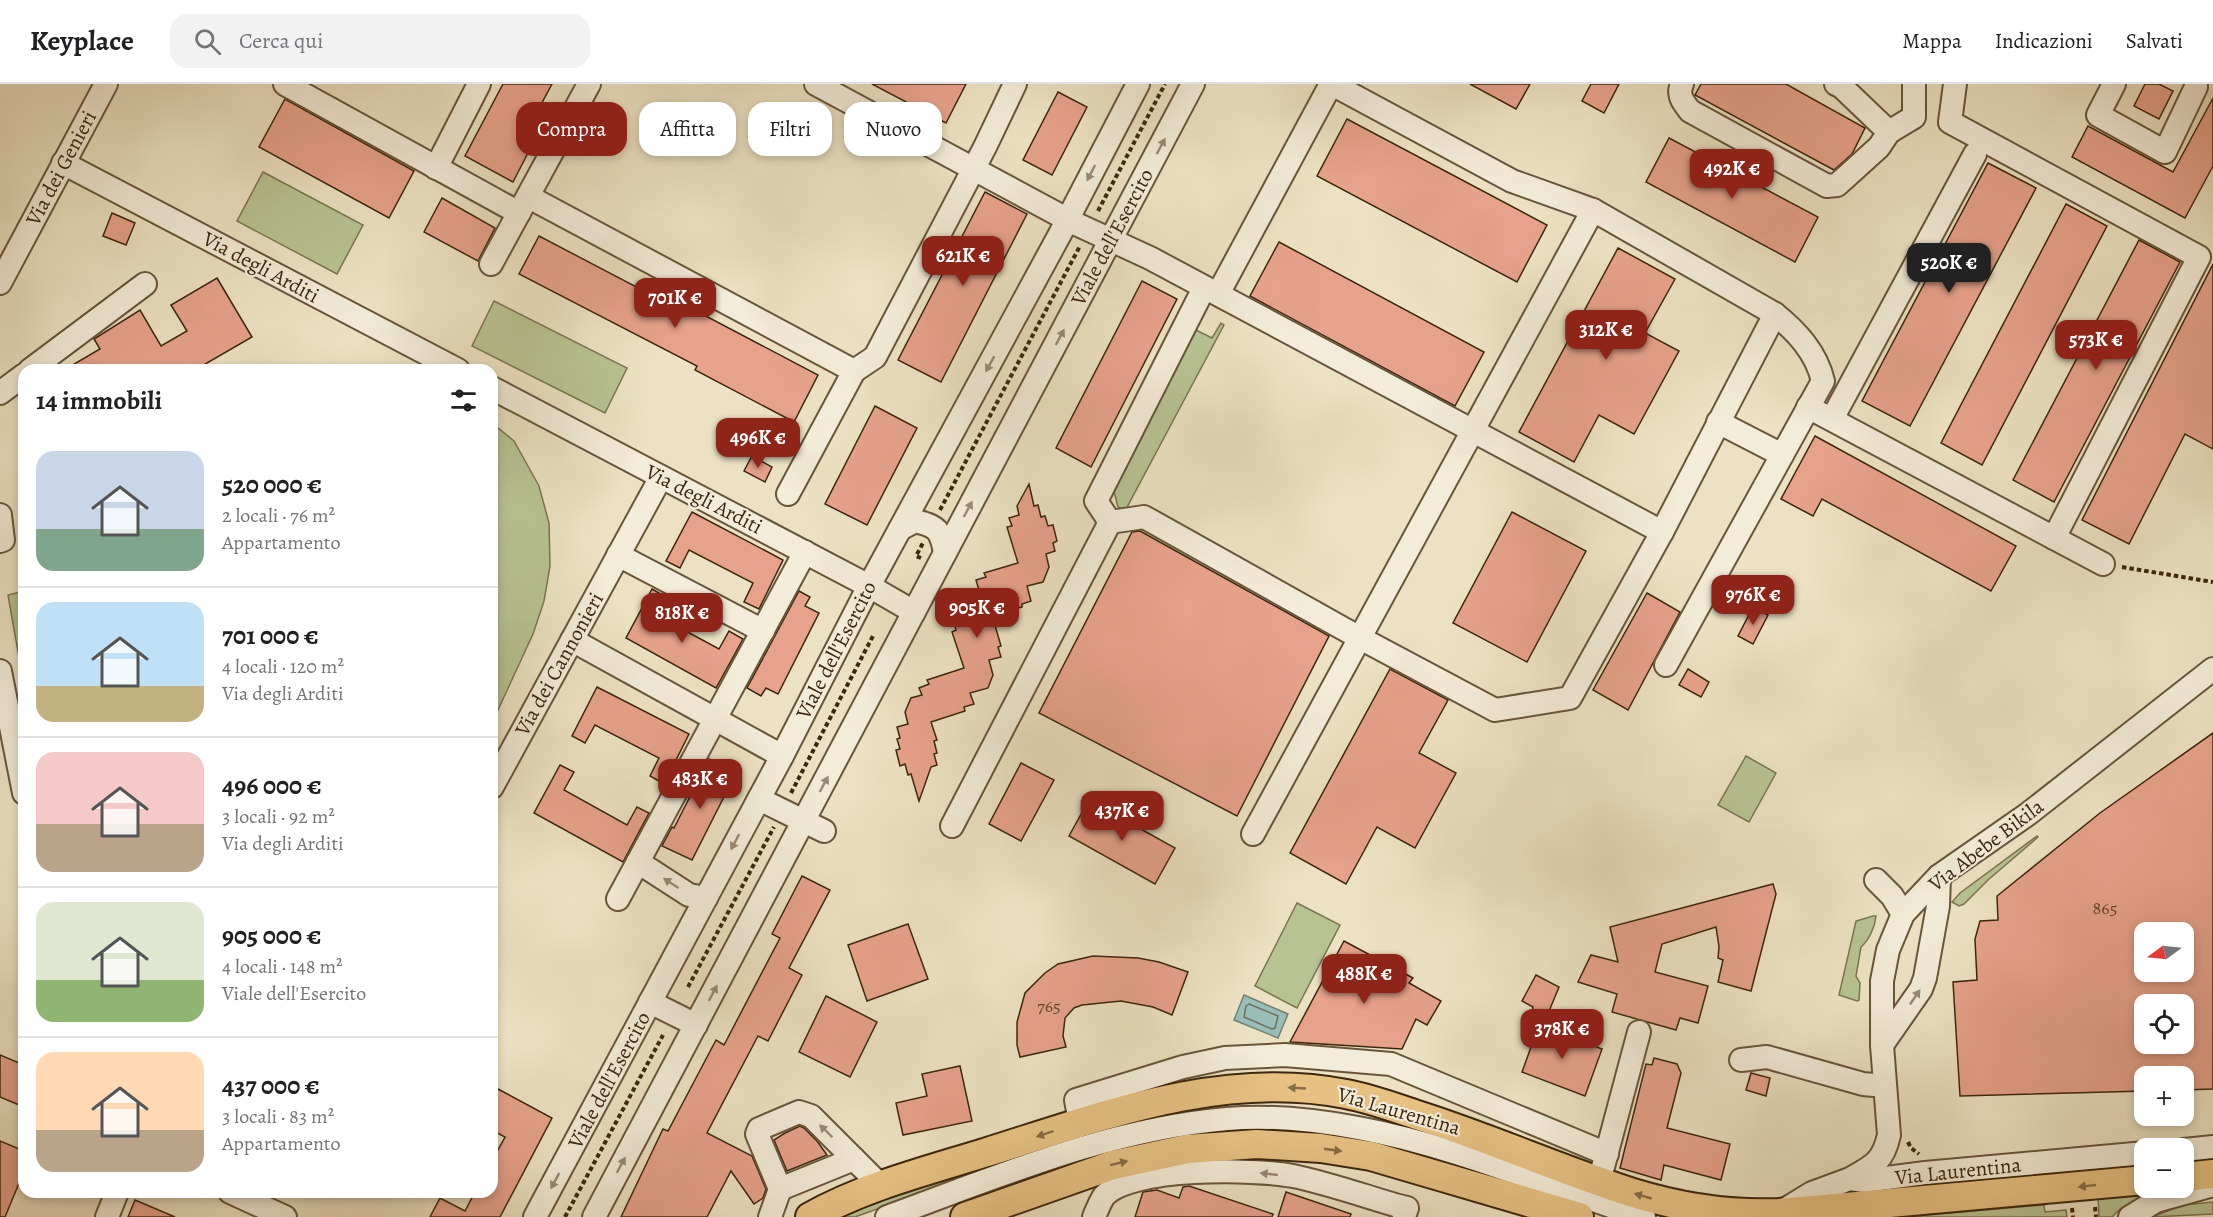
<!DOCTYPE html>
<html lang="it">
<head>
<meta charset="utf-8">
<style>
	body { margin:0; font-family:Alegreya,serif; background:#f2f2f2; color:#202124; height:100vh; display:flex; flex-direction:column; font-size:22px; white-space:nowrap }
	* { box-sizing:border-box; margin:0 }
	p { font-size:20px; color:#757577 }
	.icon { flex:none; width:33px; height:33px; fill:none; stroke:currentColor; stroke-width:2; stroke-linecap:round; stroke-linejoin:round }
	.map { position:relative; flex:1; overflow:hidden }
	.details { position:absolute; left:18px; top:280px; width:480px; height:834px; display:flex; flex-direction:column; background:#fff; border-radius:18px; box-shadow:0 3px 9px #0003 }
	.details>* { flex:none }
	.banner { position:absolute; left:516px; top:18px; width:570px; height:54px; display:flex; gap:12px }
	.needle { width:39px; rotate:255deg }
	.controls { position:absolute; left:2134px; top:838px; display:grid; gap:12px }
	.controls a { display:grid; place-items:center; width:60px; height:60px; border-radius:12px; background:#fff; box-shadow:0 3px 9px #0003; font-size:30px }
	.price { position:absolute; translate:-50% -51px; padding:0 14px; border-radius:12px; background:#8f2418; color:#fff; font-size:20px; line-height:39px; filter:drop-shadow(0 2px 3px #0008) }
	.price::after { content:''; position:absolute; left:50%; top:36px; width:18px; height:14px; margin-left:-9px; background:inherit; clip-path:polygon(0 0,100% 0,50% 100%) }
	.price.selected { background:#222; color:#fff }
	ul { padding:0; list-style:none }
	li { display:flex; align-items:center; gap:18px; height:150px; padding:0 18px }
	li+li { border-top:2px solid #e0e0e0 }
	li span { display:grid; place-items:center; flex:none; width:168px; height:120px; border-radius:18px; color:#555 }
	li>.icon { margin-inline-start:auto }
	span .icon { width:72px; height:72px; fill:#fffc; stroke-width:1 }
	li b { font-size:26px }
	h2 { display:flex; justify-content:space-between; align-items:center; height:72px; padding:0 18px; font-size:26px }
	.chip { padding:0 21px; border-radius:18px; background:#fff; box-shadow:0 3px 9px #0003; font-size:21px; line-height:54px }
	.chip.selected { background:#8f2418; color:#fff }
	header { display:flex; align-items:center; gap:36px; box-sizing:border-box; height:84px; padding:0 30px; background:#fff; border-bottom:2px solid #e0e0e0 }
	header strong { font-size:28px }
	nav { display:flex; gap:33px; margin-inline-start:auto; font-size:21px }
	.search { width:420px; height:54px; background:#f2f2f2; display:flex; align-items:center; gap:15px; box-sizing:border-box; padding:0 21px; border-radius:18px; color:#757577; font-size:22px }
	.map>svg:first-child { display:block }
</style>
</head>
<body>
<header>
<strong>Keyplace</strong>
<div class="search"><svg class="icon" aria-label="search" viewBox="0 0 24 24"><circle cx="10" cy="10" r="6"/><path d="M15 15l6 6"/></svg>Cerca qui</div>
<nav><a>Mappa</a><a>Indicazioni</a><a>Salvati</a></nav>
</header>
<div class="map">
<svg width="2213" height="1133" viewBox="0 0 2213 1133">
	<rect width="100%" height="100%" fill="#ece2c3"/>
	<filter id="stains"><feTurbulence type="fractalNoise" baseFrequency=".00333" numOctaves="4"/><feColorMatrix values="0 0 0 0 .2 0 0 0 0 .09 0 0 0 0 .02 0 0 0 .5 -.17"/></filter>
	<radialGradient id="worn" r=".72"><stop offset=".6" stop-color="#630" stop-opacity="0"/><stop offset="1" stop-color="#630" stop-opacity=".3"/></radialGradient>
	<g fill="#b8c393" stroke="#7a7550" stroke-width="1.5">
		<polygon points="263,88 363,141 337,190 237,137"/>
		<polygon points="494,217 627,284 605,329 472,262"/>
		<polygon points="1221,239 1224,241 1125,427 1118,423 1113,404 1196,246 1212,254"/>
		<polygon points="492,339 514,357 539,402 549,439 550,482 544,517 533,550 492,639"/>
		<polygon points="24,507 24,602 8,511"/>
		<polygon points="1746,672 1776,689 1749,738 1718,721"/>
		<polygon points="2037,752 2038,753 1988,796 1964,820 1959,822 1952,818 1960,809"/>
		<polygon points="1297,819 1340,841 1297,924 1255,902"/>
		<path d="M1873 832H1876C1875 843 1869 856 1861 863L1856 892 1860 899 1859 916 1857 917 1839 911 1856 837Z"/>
		<polygon points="1009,1074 1010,1077 855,1133 837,1133 858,1124"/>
		<polygon points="2152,1107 2120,1125 2112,1133 2099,1133 2098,1113"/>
		<polygon points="2213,1118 2213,1130 2152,1133 2183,1121"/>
		<polygon points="2044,1121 2045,1128 2066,1126 2067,1133 1903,1133"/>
	</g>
	<polygon fill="#99bdb7" stroke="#748173" stroke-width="1.5" points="1244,911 1288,930 1278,954 1234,936"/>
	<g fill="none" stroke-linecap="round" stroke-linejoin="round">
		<polygon stroke="#6a7262" stroke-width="1.5" points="1249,920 1278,932 1275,944 1272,945 1244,933 1246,922"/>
	</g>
	<g fill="#e6a28b" stroke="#3c270e" stroke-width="1.5" fill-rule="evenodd">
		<polygon points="503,0 552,0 522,56 532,61 513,98 465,72"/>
		<polygon points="872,0 966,0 946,39"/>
		<polygon points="1470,0 1530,0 1516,25"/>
		<polygon points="1591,0 1619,0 1604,29 1582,17"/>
		<polygon points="1701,0 1786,0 1865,44 1852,70 1834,86 1695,11"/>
		<polygon points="2145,0 2159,0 2173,7 2159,35 2134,22"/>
		<polygon points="1058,8 1087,23 1052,91 1023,76"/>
		<polygon points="2213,14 2213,82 2185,134 2072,73 2088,42 2173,88"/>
		<polygon points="285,15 414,87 389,134 259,63"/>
		<polygon points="1347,35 1547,141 1517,198 1317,92"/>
		<polygon points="1669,54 1818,133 1795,178 1646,98"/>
		<polygon points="1988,79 2036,104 1910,342 1862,317"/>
		<polygon points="985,108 1027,130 941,298 898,276"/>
		<polygon points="442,114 495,144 478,177 424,148"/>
		<polygon points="2066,120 2107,142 1982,381 1941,359"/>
		<polygon points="112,129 135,139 126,161 103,152"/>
		<polygon points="539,152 644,207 647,201 818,291 794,338 695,286 697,282 519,190"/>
		<polygon points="2139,156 2180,178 2054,418 2013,396"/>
		<polygon points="1279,158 1484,268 1455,322 1250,212"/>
		<polygon points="1618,164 1675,195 1645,249 1679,267 1634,350 1599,331 1574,378 1519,348"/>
		<polygon points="2213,180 2213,365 2185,350 2129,460 2082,436"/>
		<polygon points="217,194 252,253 195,286 64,286 100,265 94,255 140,226 161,262 187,247 171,221"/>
		<polygon points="1142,197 1177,215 1091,383 1056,364"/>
		<polygon points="875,322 917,344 867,441 825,420"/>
		<polygon points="1815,352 2016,462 1991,507 1822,415 1813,432 1781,415"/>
		<polygon points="752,372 772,383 765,398 744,387"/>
		<polygon points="1029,400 1034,422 1038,421 1041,433 1045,432 1048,442 1053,441 1057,457 1053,459 1055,467 1046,470 1049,483 1043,498 1027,502 1031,517 1022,520 1022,523 992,531 1001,562 998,563 1001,573 989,576 993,591 988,604 970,609 974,620 964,623 965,627 931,638 937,656 934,657 937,669 934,670 937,681 931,683 919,717 911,690 908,691 905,680 900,682 896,666 900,665 897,655 900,654 897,643 908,640 905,628 911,614 922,611 919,604 929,600 927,596 964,584 952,548 956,546 954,538 963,535 959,523 966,510 979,506 976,496 986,493 984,489 1018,479 1007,443 1012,442 1009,434 1019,431 1017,422"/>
		<polygon points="692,428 783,476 759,525 744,518 753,499 689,466 680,484 666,477"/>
		<polygon points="1512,428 1586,467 1527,578 1453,539"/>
		<polygon points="1140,447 1329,552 1237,732 1039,629 1132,448"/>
		<polygon points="652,505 666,513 656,531 719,565 729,547 743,555 716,604 626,554"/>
		<polygon points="799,507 810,513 805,522 819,529 778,610 766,604 761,612 747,604"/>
		<polygon points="1647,509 1680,528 1628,626 1593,606"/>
		<polygon points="1753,523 1768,531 1753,560 1738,552"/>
		<polygon points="1390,585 1448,616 1419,669 1456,689 1415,764 1377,743 1346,800 1290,769"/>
		<polygon points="1688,585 1709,598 1701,613 1679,601"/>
		<polygon points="597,603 689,650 664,700 650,692 659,674 595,641 585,659 572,652"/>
		<path d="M2213 649V1005L2184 1006V993H2145V1007L1960 1012 1953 898 1977 896 1975 855 1980 837 1998 836 1997 812 2100 729ZM2145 849H2184V888H2145ZM2145 921H2184V960H2145Z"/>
		<polygon points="709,675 736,689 692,776 662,762 672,743 674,744"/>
		<polygon points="1021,679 1054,696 1021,757 989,740"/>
		<polygon points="560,681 574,688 564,706 627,741 637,723 649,729 623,778 534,729"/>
		<polygon points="1089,716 1175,764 1155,800 1069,752"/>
		<polygon points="802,792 830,806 789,884 802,891 768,957 758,952 707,1049 752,1072 766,1105 763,1114 754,1120 731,1087 707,1133 621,1133 663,1045 668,1047 716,956 724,961 780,854 772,850"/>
		<polygon points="1773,800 1776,810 1751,907 1718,898 1723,876 1718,874 1719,863 1716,843 1662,860 1655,888 1708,902 1698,939 1680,934 1676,946 1612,928 1617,910 1578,898 1591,871 1618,878 1610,843"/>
		<polygon points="908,840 928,895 867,917 848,861"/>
		<polygon points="1344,857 1413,894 1409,899 1441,917 1427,941 1416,935 1402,965 1290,958"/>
		<polygon points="1093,872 1138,874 1159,878 1188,888 1172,931 1153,923 1121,917 1082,921 1074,924 1065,934 1063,952 1066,963 1020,973 1017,961 1017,938 1025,909 1045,889 1058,880"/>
		<polygon points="1536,891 1559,903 1547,932 1532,929 1533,923 1522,917"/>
		<polygon points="826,912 877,938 850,993 799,968"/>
		<polygon points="1539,941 1602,965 1585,1012 1522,988"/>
		<polygon points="0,971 24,981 24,1023 0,1013"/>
		<polygon points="1654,974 1677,980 1681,989 1667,1044 1730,1060 1721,1096 1664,1081 1661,1096 1620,1084 1646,980 1652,981"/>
		<polygon points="960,982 972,1037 903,1051 896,1019 927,1012 922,990"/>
		<polygon points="1751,989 1770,994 1766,1012 1746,1006"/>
		<polygon points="498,1005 552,1034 500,1133 430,1133 440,1114 465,1127 475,1108 492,1108 492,1077 505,1053 492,1046 492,1015"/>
		<polygon points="800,1042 804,1044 817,1057 827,1071 787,1087 774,1056 785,1049"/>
		<polygon points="0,1057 24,1067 24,1087 5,1133 0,1133"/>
		<polygon points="1189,1102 1273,1130 1272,1133 1135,1133 1143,1108 1157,1106 1179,1114 1183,1103"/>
		<polygon points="1286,1108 1351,1130 1350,1133 1278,1133"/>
		<polygon points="135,1116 175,1133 128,1133"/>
	</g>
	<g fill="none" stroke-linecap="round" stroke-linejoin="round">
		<defs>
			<g id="minor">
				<polyline points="285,0 519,129"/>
				<polyline points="816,0 1074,139 1150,174 1662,448"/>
				<path d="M1332 0 1512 97 1593 126 1775 230C1797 248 1816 268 1823 297L1666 581"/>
				<path d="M1682 0C1677 11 1683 18 1690 27L1827 102 1837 101 1879 63 1889 48 1842 3 1836 0"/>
				<polyline points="1955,0 1950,38 2199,173 2054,454"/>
				<polyline points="2114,0 2098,31 2165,68 2196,3"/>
				<polyline points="1889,48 1914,33 1914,0"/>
				<polyline points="63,79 458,286"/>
				<polyline points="436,84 479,0"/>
				<polyline points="529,113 854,287 788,410"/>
				<polyline points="491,180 589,0"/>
				<polyline points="0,199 106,0"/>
				<polyline points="1218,210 1331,0"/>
				<polyline points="30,286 145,200"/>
				<polyline points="854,287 875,273 985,63 1015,0"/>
				<polyline points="492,304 869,502 914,528"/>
				<polyline points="0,309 24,291"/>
				<polyline points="1808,323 2103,480"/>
				<polyline points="1832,335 1975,70"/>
				<polyline points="1718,338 1782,371"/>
				<polyline points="0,431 3,456 0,457"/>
				<polyline points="1110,438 1144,433 1360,554 1495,626 1570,614 1662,448 1775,230"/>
				<path d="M900 445 915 437C937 442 941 446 945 469"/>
				<polyline points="618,471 763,547"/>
				<polyline points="572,556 782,672"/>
				<polyline points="0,587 24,709"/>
				<polyline points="492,703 661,393"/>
				<polyline points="759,715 824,747"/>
				<polyline points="952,742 1110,438 1096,417 1204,204"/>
				<polyline points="1253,750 1593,126"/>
				<polyline points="638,778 689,811 706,814"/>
				<polyline points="1876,796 1892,812 1903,830"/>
				<polyline points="618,815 805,468"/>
				<polyline points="650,918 696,941"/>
				<polyline points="1882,961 1921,905 1925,894 1938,822 1939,792"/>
				<polyline points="1741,976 1767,973 1863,1000 1885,1002"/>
				<polyline points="1080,1038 1076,1016 1183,983 1225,974 1285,971 1391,980 1607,1070"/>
				<polyline points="2184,1066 2213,1063"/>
				<polyline points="1603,1083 1639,948"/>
				<path d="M1850 1095C1873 1082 1883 1078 1889 1051L1882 961V897L1888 866 1903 830 1939 792 2028 730 2213 585"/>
				<polyline points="780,1105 854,1075"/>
				<polyline points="230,1108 285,1133"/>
				<polyline points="1781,1128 1812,1109 1850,1095 1864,1097 1925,1089 2145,1069"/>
				<polyline points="107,1133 117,1108"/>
				<polyline points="535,1133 782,672 869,502 1060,150 1138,0"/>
				<polyline points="594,1133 1193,0"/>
				<polyline points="770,1133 780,1105 757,1050 759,1045 799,1028 811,1032 882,1103"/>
				<path d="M887 1133C997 1093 1108 1045 1227 1035 1270 1031 1315 1036 1358 1044 1456 1062 1549 1103 1644 1133"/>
				<path d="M1094 1133C1097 1126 1100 1118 1104 1112 1131 1082 1255 1085 1293 1092 1327 1099 1361 1111 1395 1121L1407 1124 1404 1133"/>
				<polyline points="2130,1133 2156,1117 2213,1101"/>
			</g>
			<g id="major">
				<polyline points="2184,1093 2213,1090"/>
				<path d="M810 1133C863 1103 926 1087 984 1069 1100 1033 1223 985 1346 1010 1372 1015 1396 1024 1420 1032 1492 1055 1561 1086 1633 1109 1679 1123 1730 1131 1779 1129L2145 1096"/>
				<polyline points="965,1133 1113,1081 1187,1065 1257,1060 1321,1064 1371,1072 1579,1133"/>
			</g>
		</defs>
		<use href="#minor" stroke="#68563b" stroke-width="26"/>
		<use href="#major" stroke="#3c270e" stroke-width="32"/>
		<g stroke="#3c270e" stroke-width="4" stroke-dasharray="4.5 3" stroke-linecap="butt">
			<polyline points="1098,127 1165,0"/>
			<polyline points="940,426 1080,162"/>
			<polyline points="921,474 916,472 923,459"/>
			<polyline points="2122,483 2213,498"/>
			<polyline points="791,709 874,550"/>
			<polyline points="688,903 774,743"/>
			<polyline points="1908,1058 1911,1064 1919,1070"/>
			<polyline points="2095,1123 2096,1133"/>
			<polyline points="2072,1124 2073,1133"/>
			<polyline points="565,1133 663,951"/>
		</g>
		<use href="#minor" stroke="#f3ecd8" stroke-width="22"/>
		<use href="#major" stroke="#e6c182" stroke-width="28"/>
	</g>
	<defs><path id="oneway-solid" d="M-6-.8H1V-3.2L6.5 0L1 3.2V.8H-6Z" transform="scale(1.5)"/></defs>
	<g fill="#988a73">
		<use href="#oneway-solid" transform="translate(1161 62) rotate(-62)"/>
		<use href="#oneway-solid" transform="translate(1091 89) rotate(117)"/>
		<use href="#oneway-solid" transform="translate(1060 253) rotate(-62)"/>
		<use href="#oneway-solid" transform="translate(990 280) rotate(119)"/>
		<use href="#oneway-solid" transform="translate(968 425) rotate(-62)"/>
		<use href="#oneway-solid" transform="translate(824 700) rotate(-62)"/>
		<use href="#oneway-solid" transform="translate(735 758) rotate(118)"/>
		<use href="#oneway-solid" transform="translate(671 799) rotate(-147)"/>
		<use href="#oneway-solid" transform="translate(713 909) rotate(-62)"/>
		<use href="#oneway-solid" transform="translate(1915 913) rotate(-56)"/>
		<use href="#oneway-solid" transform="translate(826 1047) rotate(-136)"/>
		<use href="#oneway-solid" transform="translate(621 1081) rotate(-62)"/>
		<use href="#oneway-solid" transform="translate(1269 1090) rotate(-174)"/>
		<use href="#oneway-solid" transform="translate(555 1097) rotate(118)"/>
	</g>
	<g fill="#886c42">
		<use href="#oneway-solid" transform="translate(1297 1004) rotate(-177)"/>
		<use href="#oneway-solid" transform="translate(1045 1050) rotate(162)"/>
		<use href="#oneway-solid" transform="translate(1333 1066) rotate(8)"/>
		<use href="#oneway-solid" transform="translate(1119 1079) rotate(-14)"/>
		<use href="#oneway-solid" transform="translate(2087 1102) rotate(174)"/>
		<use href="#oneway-solid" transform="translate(1643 1112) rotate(-164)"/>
	</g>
	<g text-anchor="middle" stroke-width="4.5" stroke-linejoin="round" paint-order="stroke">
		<g font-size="18" fill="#66462d">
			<text x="2105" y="830">865</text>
			<text x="1049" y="928">765</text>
		</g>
		<g font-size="21" fill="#3c270e" stroke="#f3ecd8">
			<text transform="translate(61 84) rotate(-62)" y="7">Via dei Genieri</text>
			<text transform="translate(1112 153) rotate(-62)" y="7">Viale dell'Esercito</text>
			<text transform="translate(261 183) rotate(28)" y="7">Via degli Arditi</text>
			<text transform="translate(704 415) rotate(27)" y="7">Via degli Arditi</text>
			<text transform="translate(836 566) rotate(-63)" y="7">Viale dell'Esercito</text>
			<text transform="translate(559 580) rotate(-61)" y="7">Via dei Cannonieri</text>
			<text transform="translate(1986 761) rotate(-37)" y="7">Via Abebe Bikila</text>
			<text transform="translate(609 996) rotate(-62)" y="7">Viale dell'Esercito</text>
			<text transform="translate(1399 1027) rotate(16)" y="7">Via Laurentina</text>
			<text transform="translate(1958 1087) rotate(-6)" y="7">Via Laurentina</text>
		</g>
	</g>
	<rect width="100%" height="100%" filter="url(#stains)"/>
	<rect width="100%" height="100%" fill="url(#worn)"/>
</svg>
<div class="controls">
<a><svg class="needle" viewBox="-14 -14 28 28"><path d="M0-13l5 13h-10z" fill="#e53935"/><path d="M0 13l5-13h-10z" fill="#757577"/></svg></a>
<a><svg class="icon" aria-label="locate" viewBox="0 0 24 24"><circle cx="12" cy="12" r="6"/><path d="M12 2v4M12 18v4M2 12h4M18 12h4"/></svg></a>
<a>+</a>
<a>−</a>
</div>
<b class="price" style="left:1732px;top:116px">492K €</b>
<b class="price" style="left:963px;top:203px">621K €</b>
<b class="price selected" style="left:1949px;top:210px">520K €</b>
<b class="price" style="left:675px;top:245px">701K €</b>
<b class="price" style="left:1606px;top:277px">312K €</b>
<b class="price" style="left:2096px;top:287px">573K €</b>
<b class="price" style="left:758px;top:385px">496K €</b>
<b class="price" style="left:1753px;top:542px">976K €</b>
<b class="price" style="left:977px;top:555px">905K €</b>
<b class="price" style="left:682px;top:560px">818K €</b>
<b class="price" style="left:700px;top:726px">483K €</b>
<b class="price" style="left:1122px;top:758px">437K €</b>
<b class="price" style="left:1364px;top:921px">488K €</b>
<b class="price" style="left:1562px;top:976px">378K €</b>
<div class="banner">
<a class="chip selected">Compra</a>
<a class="chip">Affitta</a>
<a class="chip">Filtri</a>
<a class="chip">Nuovo</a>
</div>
<section class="details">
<h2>14 immobili<svg class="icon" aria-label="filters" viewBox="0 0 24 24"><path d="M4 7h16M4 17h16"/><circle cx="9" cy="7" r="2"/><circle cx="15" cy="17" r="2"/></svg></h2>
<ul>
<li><span style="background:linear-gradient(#c9d6e8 65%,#7fa58c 0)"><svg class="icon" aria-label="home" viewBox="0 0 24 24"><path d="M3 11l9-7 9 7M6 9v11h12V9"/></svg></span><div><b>520 000 €</b><p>2 locali · 76 m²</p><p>Appartamento</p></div></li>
<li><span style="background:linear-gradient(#bfe0f5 70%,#c2b280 0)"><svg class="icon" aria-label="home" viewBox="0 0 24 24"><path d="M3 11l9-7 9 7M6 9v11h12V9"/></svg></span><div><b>701 000 €</b><p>4 locali · 120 m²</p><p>Via degli Arditi</p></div></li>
<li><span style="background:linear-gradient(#f6c9c9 60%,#b9a48a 0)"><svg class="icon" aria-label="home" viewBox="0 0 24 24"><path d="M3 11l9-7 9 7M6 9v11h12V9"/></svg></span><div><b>496 000 €</b><p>3 locali · 92 m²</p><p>Via degli Arditi</p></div></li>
<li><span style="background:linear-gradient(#dfe7d0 65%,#8fb573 0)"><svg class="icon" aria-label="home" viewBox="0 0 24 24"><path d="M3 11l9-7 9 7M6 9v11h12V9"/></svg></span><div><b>905 000 €</b><p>4 locali · 148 m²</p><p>Viale dell'Esercito</p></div></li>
<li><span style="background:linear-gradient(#ffd9b3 65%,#b9a48a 0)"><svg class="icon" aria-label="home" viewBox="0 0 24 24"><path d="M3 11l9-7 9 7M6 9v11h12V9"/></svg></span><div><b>437 000 €</b><p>3 locali · 83 m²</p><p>Appartamento</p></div></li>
</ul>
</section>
</div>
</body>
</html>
